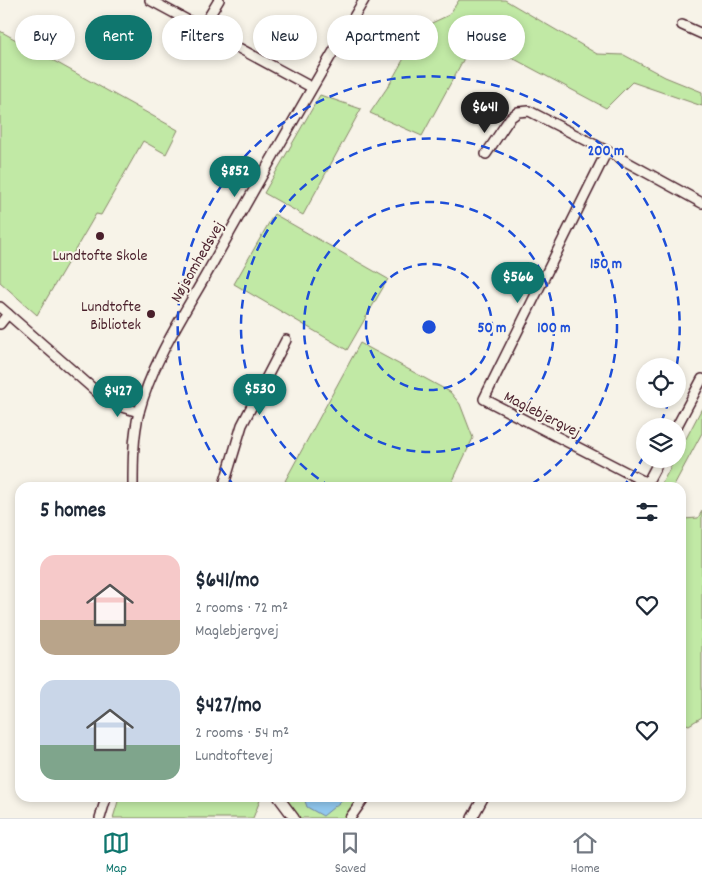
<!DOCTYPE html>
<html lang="en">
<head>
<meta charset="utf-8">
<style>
	body { margin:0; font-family:Dekko,sans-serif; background:#f2f2f3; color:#1f2937; height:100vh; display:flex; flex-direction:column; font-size:19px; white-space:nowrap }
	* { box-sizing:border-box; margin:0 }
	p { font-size:16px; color:#747a83 }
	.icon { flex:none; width:28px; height:28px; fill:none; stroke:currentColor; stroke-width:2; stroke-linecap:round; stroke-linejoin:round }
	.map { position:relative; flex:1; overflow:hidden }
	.panel { position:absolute; left:15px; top:482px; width:671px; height:320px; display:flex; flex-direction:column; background:#fff; border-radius:15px; box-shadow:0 2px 8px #0003 }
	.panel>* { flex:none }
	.hud { position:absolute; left:15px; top:15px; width:672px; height:45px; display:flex; gap:10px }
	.tools { position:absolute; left:636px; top:358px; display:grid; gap:10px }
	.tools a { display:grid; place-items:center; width:50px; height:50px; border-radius:50%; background:#fff; box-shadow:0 2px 8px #0003; font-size:25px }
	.price { position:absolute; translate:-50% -42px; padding:0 11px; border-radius:18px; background:#0f766e; color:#fff; font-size:16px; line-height:32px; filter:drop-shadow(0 1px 2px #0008) }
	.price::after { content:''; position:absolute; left:50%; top:30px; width:15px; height:11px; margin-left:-8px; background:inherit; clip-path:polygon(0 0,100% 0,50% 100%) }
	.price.active { background:#222; color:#fff }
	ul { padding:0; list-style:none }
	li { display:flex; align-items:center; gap:15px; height:125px; padding:0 25px }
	li span { display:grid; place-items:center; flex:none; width:140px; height:100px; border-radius:15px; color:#555 }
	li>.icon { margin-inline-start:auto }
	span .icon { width:60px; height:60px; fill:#fffc; stroke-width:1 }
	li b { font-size:21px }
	h2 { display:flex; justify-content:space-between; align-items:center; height:60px; padding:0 25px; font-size:21px }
	.tag { padding:0 18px; border-radius:22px; background:#fff; box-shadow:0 2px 8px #0003; font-size:18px; line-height:45px }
	.tag.active { background:#0f766e; color:#fff }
	.tabs { display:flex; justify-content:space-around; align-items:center; height:70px; border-top:1px solid #e0e1e3; background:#fff; font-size:14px; color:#747a83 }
	.tabs a { display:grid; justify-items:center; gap:2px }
	.tabs .active { color:#0f766e }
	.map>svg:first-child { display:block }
</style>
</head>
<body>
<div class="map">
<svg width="702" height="818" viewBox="0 0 702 818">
	<rect width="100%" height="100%" fill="#f7f3e8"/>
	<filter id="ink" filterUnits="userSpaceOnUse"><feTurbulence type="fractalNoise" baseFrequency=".02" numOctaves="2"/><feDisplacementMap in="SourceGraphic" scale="10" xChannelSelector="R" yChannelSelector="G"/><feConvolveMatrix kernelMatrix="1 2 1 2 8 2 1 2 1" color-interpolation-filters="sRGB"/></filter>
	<g filter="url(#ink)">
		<g fill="#c1e9a5" stroke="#868468">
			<polygon points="459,0 505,0 597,54 624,55 665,77 702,92 702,106 632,82 606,108 475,38 422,136 370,113 389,85 421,28 449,15"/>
			<polygon points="0,31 178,130 166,154 143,141 101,215 96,214 37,315 0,282"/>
			<polygon points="320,95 361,109 303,215 264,193"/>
			<polygon points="274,214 388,279 347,350 234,284"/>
			<polygon points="360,343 450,392 460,404 473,438 450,487 299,488 285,481"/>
			<polygon points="702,408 702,433 673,487 660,487 675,459 678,459 678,454"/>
			<polygon points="702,511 702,717 689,725 681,722 681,522 683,519 698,518"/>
			<polygon points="119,798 261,798 253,818 113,818"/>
			<polygon points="285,798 358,798 345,818 300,818"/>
		</g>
		<polygon fill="#91c8ef" stroke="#7584a1" points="304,798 345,798 323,816 307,807"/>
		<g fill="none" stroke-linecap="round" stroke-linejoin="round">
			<defs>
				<g id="minor">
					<polyline points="150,0 311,87"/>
					<polyline points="682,25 702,34"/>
					<polyline points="202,28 219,0"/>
					<polyline points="486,154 510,118 518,112 529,111 607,151"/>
					<polyline points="0,307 106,400 125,408 139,412"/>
					<polyline points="0,324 8,314"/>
					<polyline points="677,426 702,379"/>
					<polyline points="647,483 484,399 607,151 702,203"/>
					<polyline points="645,487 660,459"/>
					<path d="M133 488C133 462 133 437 139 412 153 359 185 313 211 266 261 177 311 88 364 0"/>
					<polyline points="223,488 242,425 286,340"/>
					<polyline points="279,798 294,818"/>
					<polyline points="100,818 106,798"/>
					<polyline points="350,818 364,798"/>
					<polyline points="472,818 483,798"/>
				</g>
			</defs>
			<use href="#minor" stroke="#4a1f2b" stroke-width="12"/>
			<use href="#minor" stroke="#f7f3e8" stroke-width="9"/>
		</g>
	</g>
	<g fill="none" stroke="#1d4ed8" stroke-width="2.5" stroke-dasharray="9 6">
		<circle cx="429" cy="327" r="63"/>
		<circle cx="429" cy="327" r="125"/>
		<path d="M331 487A188 188 0 1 1 527 487"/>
		<path d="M669 400A251 251 0 0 1 660 425M644 456A251 251 0 0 1 623 487M235 487A251 251 0 1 1 677 364"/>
	</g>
	<g fill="#4a1f2b" stroke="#f7f3e8" stroke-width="2">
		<circle cx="100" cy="236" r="5"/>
		<circle cx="151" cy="314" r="5"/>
	</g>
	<g text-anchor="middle" stroke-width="4" stroke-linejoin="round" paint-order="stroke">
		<g font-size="16" fill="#4a1f2b" stroke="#f7f3e8">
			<text x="100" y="260">Lundtofte Skole</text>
			<text x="141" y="311" text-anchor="end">Lundtofte<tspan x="141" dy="18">Bibliotek</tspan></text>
		</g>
		<g font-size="16" fill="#4a1f2b" stroke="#f7f3e8">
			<text transform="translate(196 261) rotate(-60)" y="6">Nøjsomhedsvej</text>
			<text transform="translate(543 413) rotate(27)" y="6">Maglebjergvej</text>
		</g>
	</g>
	<circle cx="429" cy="327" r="8" fill="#1d4ed8" stroke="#f7f3e8" stroke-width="2.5"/>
	<g font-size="15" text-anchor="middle" font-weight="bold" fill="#1d4ed8" stroke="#f7f3e8" stroke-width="4" stroke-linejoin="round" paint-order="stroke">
		<text x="606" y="155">200 m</text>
		<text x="606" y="268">150 m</text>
		<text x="492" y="332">50 m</text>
		<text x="554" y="332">100 m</text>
	</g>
</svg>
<div class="tools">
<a><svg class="icon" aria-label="locate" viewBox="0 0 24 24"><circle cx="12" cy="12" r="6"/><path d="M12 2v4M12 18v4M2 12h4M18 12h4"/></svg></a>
<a><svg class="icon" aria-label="layers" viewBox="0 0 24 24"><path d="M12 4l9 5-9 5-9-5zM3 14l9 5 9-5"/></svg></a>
</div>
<b class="price active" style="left:485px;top:134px">$641</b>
<b class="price" style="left:235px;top:198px">$852</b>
<b class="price" style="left:518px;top:304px">$566</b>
<b class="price" style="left:260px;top:416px">$530</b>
<b class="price" style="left:118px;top:418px">$427</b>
<div class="hud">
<a class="tag">Buy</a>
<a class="tag active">Rent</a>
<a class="tag">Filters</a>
<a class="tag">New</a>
<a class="tag">Apartment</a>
<a class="tag">House</a>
</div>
<section class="panel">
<h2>5 homes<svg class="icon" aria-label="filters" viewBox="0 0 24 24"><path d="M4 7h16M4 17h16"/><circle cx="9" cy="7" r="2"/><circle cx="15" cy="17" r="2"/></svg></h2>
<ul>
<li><span style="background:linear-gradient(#f6c9c9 65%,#b9a48a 0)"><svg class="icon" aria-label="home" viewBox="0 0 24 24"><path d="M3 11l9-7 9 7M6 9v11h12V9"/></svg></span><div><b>$641/mo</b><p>2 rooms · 72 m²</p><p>Maglebjergvej</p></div><svg class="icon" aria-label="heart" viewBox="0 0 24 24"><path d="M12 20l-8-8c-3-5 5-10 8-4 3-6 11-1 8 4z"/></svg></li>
<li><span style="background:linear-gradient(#c9d6e8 65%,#7fa58c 0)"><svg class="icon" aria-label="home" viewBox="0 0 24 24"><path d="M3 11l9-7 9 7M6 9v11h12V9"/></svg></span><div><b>$427/mo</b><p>2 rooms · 54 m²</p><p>Lundtoftevej</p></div><svg class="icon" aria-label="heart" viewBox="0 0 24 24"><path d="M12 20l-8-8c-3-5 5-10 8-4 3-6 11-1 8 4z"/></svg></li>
</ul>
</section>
</div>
<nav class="tabs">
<a class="active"><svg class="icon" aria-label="map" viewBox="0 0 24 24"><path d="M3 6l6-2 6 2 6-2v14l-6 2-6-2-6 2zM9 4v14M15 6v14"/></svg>Map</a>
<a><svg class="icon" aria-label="saved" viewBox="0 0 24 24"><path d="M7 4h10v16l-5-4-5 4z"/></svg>Saved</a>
<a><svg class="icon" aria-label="home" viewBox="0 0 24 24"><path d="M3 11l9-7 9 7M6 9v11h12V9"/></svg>Home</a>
</nav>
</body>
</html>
